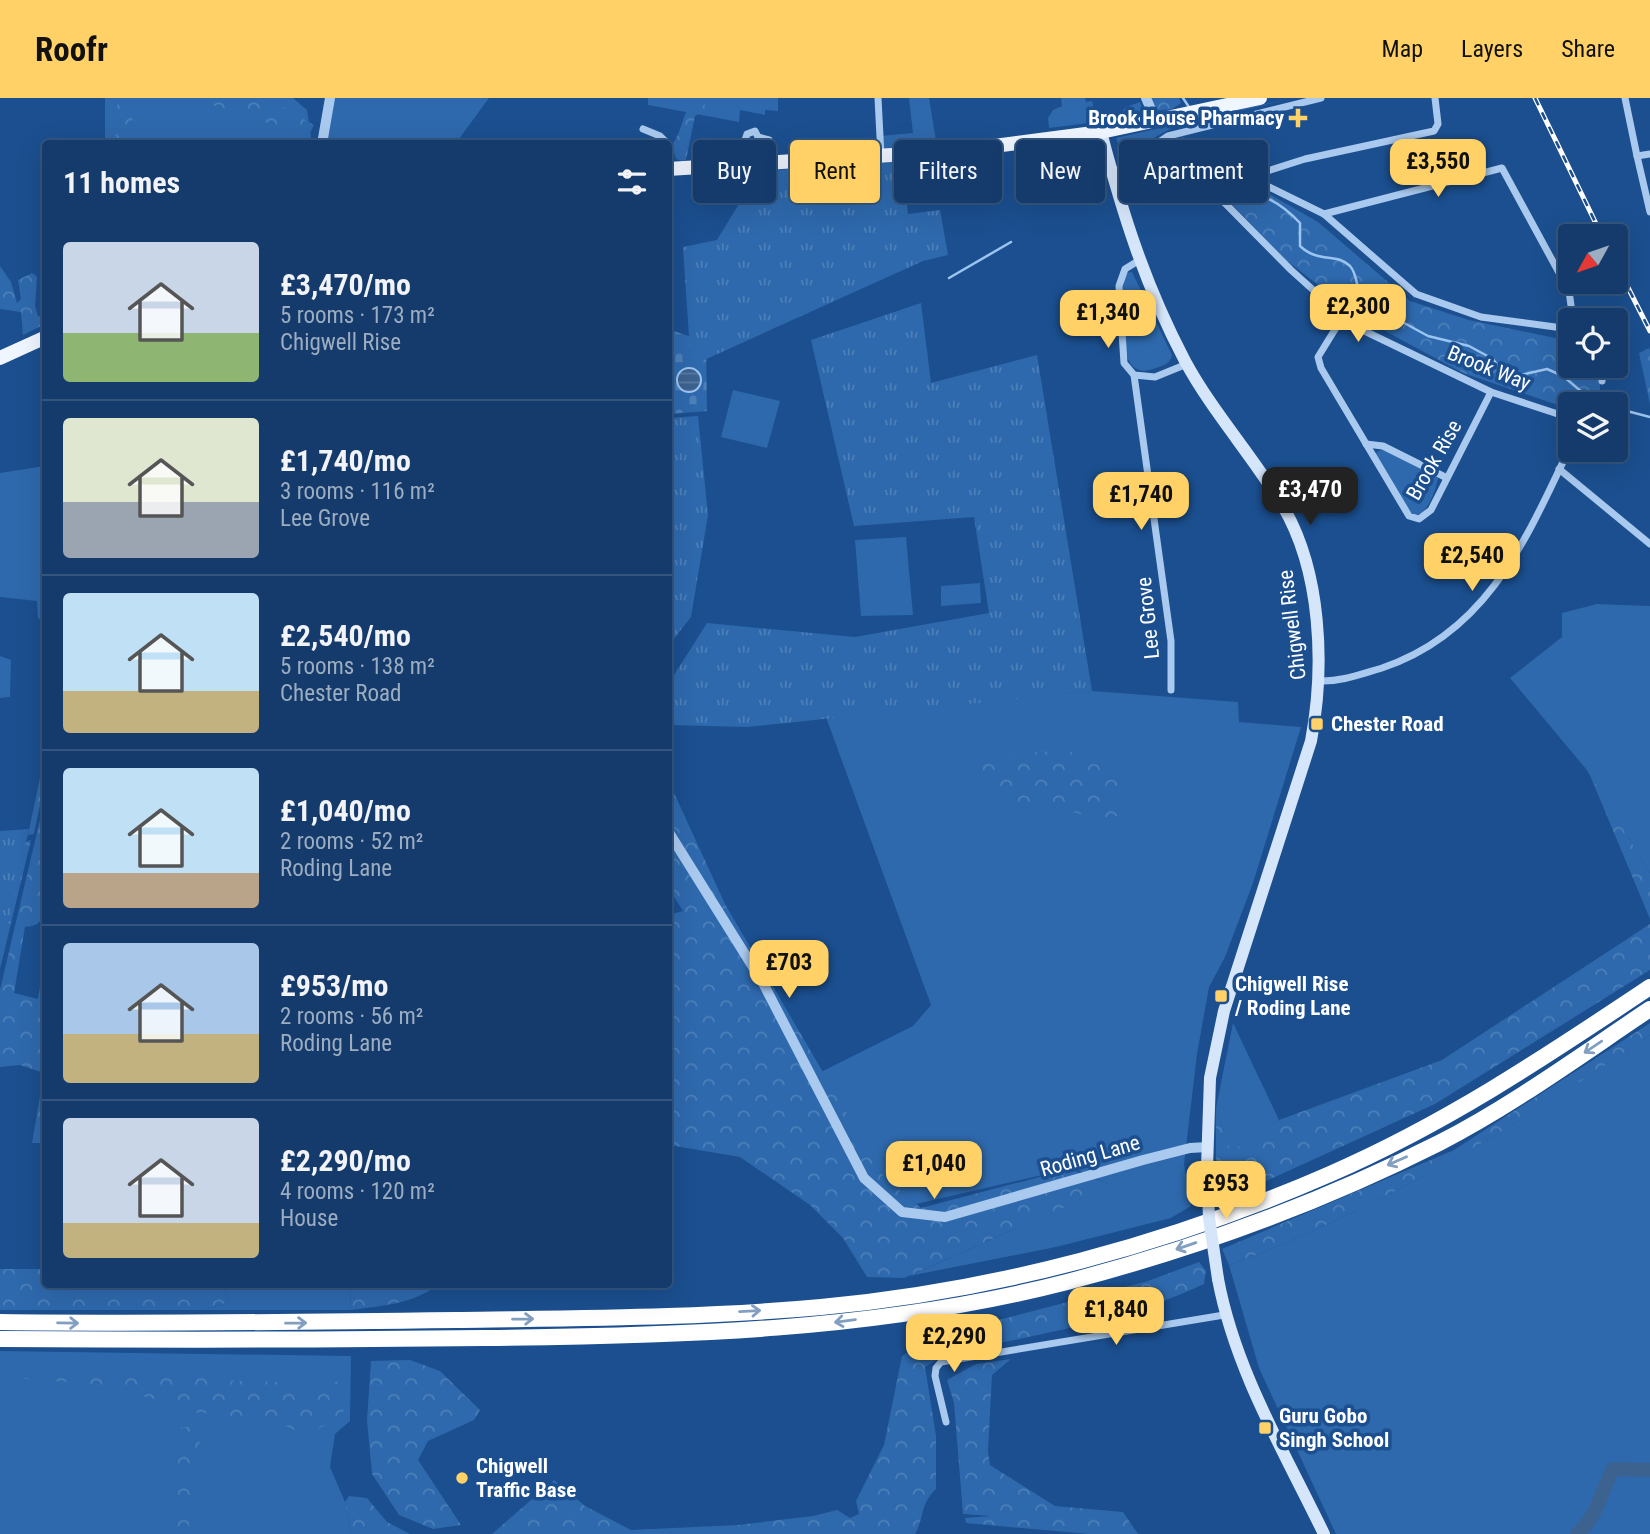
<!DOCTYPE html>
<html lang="en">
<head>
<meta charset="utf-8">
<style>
	body { margin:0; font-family:"Roboto Condensed",sans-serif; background:#214673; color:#f1f3f6; height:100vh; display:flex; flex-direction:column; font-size:26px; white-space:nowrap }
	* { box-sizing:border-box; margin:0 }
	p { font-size:23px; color:#9dadc1 }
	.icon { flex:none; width:38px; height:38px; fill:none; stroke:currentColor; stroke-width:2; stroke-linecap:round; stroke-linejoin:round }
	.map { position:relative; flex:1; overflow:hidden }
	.panel { position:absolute; left:42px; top:42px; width:630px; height:1148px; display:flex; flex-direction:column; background:#143b6b; border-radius:7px; box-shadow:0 7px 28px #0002,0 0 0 2px #33557e }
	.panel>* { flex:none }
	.guide { position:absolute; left:693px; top:42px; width:665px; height:63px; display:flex; gap:14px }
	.needle { width:46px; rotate:230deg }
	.fabs { position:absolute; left:1558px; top:126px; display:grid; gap:14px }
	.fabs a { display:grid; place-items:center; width:70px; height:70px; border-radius:7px; background:#143b6b; box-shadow:0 7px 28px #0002,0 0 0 2px #33557e; font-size:35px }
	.price { position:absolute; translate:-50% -60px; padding:0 16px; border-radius:14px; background:#ffd166; color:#111; font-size:23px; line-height:46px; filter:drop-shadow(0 2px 4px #0008) }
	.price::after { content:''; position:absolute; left:50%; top:42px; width:21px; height:16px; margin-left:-10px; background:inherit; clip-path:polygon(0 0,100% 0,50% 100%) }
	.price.current { background:#222; color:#fff }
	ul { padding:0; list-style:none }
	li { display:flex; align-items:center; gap:21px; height:175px; padding:0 21px }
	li+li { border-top:2px solid #33557e }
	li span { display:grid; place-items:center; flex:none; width:196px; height:140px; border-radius:7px; color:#555 }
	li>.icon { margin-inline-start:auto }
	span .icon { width:84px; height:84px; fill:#fffc; stroke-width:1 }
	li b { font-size:30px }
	h2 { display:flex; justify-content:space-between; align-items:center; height:84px; padding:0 21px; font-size:30px }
	.tag { padding:0 24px; border-radius:7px; background:#143b6b; box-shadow:0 7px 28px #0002,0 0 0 2px #33557e; font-size:24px; line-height:63px }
	.tag.current { background:#ffd166; color:#111 }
	header { display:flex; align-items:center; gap:42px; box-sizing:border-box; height:98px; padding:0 35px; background:#ffd166; color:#111 }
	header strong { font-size:33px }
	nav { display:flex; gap:38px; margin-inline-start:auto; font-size:24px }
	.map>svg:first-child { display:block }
</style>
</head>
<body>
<header>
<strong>Roofr</strong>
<nav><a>Map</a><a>Layers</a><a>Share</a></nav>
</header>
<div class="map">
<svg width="1650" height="1436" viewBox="0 0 1650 1436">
	<defs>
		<pattern id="forest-crowns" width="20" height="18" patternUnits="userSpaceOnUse" patternTransform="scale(1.75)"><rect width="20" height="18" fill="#2e69ad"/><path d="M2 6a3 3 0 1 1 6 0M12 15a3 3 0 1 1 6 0" fill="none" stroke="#4d80b9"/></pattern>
		<pattern id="cemetery-stones" width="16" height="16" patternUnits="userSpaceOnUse" patternTransform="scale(1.75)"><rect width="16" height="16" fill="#2e69ad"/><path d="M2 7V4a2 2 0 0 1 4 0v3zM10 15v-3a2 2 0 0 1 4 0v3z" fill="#4d80b9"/></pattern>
		<pattern id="park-tufts" width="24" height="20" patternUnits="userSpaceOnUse" patternTransform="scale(1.75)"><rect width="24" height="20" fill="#2e69ad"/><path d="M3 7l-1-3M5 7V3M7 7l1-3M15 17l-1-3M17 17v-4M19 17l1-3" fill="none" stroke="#4d80b9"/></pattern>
		<pattern id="water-rules" width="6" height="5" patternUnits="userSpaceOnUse" patternTransform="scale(1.75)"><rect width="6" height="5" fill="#3c6290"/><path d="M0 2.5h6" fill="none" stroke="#597aa1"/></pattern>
	</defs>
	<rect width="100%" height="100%" fill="#1b4f8f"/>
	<g fill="#2e69ad">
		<polygon points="105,0 293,0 307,12 312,45 105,45"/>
		<polygon points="334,0 489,0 456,45 326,46"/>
		<polygon points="648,0 778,0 778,13 765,12 765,17 740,12 739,24 648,7"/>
		<polygon points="909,0 929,0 937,49 881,56 880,38 913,35"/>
		<polygon points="1061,0 1085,0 1086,4 1092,3 1097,24 1049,30 1048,20 1053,12 1062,8"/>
		<polygon points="1292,0 1172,30 1122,57 1116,40"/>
		<polygon points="1140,4 1144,17 1116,20 1126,9"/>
		<polygon points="1183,39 1191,44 1158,60 1162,79 1192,73 1193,77 1126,91 1124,73 1163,48"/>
		<path d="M1132 174 1172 257C1170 266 1164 267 1156 270 1149 272 1143 275 1135 270 1118 259 1120 192 1126 175Z"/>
		<polygon points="733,292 780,303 767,350 721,339"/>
		<path d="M1382 351 1434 375 1438 381C1434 396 1427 420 1409 418L1373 357Z"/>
		<polygon points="45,368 46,523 42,525 38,519 37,503 0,499 0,375"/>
		<polygon points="906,439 913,517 861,518 855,442"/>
		<polygon points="980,485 981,505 941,508 941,488"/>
		<polygon points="1597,506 1650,508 1650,775 1586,671 1510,580 1562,539 1562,515"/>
		<polygon points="0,558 11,562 10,599 0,600"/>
		<polygon points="1092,593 1238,604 1239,624 1301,629 1253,785 1225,859 1209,889 1197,956 1184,1066 1191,1108 1171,1120 1056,1149 909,1178 1112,1088 1073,1070 916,1106 884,1079 821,974 913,928 931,907 826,619"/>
		<polygon points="1233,925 1279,1022 1231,1055 1216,1010"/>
		<path d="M1650 937V1436H1336L1259 1270 1229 1167C1381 1112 1516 1028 1650 937Z"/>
		<polygon points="223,1187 350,1187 351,1212 204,1212 229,1204"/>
		<polygon points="0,1253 351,1258 350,1323 335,1336 330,1369 345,1404 351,1436 0,1436"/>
	</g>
	<g fill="url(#forest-crowns)">
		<polygon points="121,0 146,0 134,12 129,45 115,45 117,8"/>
		<polygon points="187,0 255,0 277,6 314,27 306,42 252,18"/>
		<path d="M682 0H704L705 12 695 18 686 62 682 63 676 61 672 47C681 36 683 16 689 10Z"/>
		<polygon points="1151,0 1179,0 1181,5 1172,11 1156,13"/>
		<polygon points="1250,85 1318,124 1410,203 1469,222 1565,242 1570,246 1570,268 1594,268 1600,272 1600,294 1588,306 1570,306 1570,311 1463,275 1361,220 1286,162 1219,93"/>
		<polygon points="0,168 11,184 17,205 21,201 18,182 32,175 37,179 35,208 38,218 45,219 45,226 23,237 21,214 0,211"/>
		<polygon points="1649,250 1650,253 1650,306 1639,255"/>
		<polygon points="1066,652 1114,672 1127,717 1097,720 1035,705 1009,709 972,676 976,659"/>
		<polygon points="45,656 45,682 34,736 28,737"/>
		<polygon points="1589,675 1650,775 1650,821"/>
		<polygon points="669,684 725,806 884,1079 921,1110 1070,1071 1113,1088 904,1180 867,1179 843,1140 810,1107 740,1059 669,1047 668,817 683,813 669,791"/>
		<path d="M45 700V813C41 824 38 828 25 829L14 895 38 901 36 910 45 913V1045H32L44 975 20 967 0 969V892Z"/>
		<polygon points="31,742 0,871 0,746 17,747"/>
		<polygon points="1650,826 1650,872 1435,1006 1216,1106 1216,1010 1231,1054 1279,1022 1442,962"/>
		<path d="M1650 925V937C1517 1028 1381 1112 1229 1167L1222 1151 1454 1052Z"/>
		<path d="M1199 1164 1206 1173 1204 1186C1124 1224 1031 1237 945 1257L925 1269 936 1338V1391C920 1406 925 1418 915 1436H492L554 1382 585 1408 631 1432 738 1427 813 1418 837 1412 850 1420 859 1416 856 1403 884 1347 902 1258 930 1240 1148 1183Z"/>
		<polygon points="0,1171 45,1171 46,1186 223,1187 229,1204 204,1212 0,1212"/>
		<path d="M350 1187V1186L438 1187C413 1206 381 1208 351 1212Z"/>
		<polygon points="1011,1261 992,1277 988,1353 990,1367 1055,1408 1123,1414 1138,1436 1089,1436 966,1425 965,1420 991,1418 963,1416 954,1305 947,1282 976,1266"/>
		<polygon points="410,1262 440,1273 480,1312 474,1322 428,1343 418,1362 461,1427 433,1431 399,1417 372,1376 367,1322 371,1263"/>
		<path d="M185 1271C219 1286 240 1282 275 1284 300 1285 314 1291 340 1283L347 1303 341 1320 304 1337 284 1327 232 1322 202 1314 182 1317 164 1303 84 1285 0 1279V1276L71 1275 130 1279Z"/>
		<polygon points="181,1329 199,1329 200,1342 188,1436 163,1436 172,1417 178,1372 174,1362"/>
		<polygon points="349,1398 367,1400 387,1424 410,1436 351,1436 345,1404"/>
	</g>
	<polygon fill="url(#cemetery-stones)" points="668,231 706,244 707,313 669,316"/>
	<g fill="url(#park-tufts)">
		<polygon points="902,64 908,116 940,112 948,157 923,163 691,268 683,149 717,142 759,73"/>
		<polygon points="921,205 931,285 1037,257 1092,593 748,629 669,627 669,585 707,525 855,539 989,515 974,419 854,428 811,242"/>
		<polygon points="698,318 708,417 691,519 669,547 669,320"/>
		<polygon points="29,731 0,862 0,733"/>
		<polygon points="45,864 45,913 36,910"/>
	</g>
	<circle fill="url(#water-rules)" stroke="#9cc4f0" stroke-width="2" cx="689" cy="282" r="12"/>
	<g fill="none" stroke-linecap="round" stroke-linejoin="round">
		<g stroke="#9cc4f0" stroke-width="2.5">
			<polyline points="1183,0 1189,9"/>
			<path d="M1236 92C1265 97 1279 103 1300 125V148C1319 166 1336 154 1350 168 1359 178 1355 193 1364 203L1428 238 1469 248 1493 261 1501 273 1512 279 1547 271 1563 278 1596 306"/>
			<polyline points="949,180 1011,144"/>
			<polyline points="1615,320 1627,313 1650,319"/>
		</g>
		<path stroke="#3c6290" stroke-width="14" d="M1577 1436C1598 1418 1601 1394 1613 1371L1650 1372"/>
		<g stroke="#a9c9ee" stroke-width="7">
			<polyline points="878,0 881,58"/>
			<polyline points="1625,0 1637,58"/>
			<polyline points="643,31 660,38 668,46"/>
			<polyline points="668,50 670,71"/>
			<polyline points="1650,56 1637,58 1650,114"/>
			<polyline points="745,66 743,48 747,36 755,33 758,39 769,42"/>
			<polyline points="1112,76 1168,38 1321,0"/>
			<polyline points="1255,77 1261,85 1324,116 1502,70 1569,193 1573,222"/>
			<polyline points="1207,87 1291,172 1352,227 1491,294 1570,320"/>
			<polyline points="1119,100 1143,94 1207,87 1255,77 1305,61 1434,33 1438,26 1435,0"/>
			<polyline points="1324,116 1416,196 1481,219 1570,231"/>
			<polyline points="1138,163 1125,171 1119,188 1124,265 1134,277 1155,279 1187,266"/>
			<polyline points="1342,220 1318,259 1321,270 1409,418 1419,421 1431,412 1491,294"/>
			<polyline points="1134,277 1171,543 1171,592"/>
			<polyline points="1602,283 1604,268"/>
			<polyline points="1366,346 1383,348 1447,380"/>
			<polyline points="1559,371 1650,446"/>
			<path d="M1319 583C1341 584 1361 576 1382 570 1487 535 1526 442 1570 349"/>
			<polyline points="946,1324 935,1278 936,1270 941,1264 1224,1217"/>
		</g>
		<g stroke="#a9c9ee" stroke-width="10">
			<polyline points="1146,0 1156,23"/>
			<polyline points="322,46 330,0"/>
			<polyline points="668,733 763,885 864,1080 902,1114 945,1119 1143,1062 1190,1050 1207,1049"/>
		</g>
		<g stroke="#d6e6fa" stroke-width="12">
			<path d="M1101 34C1123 117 1145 187 1185 263 1212 313 1251 356 1281 405 1322 472 1325 569 1311 643L1224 913 1210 980 1207 1069"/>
			<path d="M1218 1181C1235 1272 1284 1353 1324 1436"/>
		</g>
		<g stroke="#f0f6ff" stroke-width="14">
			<polyline points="668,71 956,53 1101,34 1260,0"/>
			<polyline points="0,260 46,239"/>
		</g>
		<g stroke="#fff" stroke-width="16">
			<path d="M0 1224C153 1226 305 1224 458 1222 579 1220 701 1220 821 1209 995 1193 1170 1146 1330 1076 1447 1025 1545 959 1650 889"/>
			<path d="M0 1241C161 1242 322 1242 484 1240 679 1238 877 1233 1067 1184 1194 1151 1322 1104 1439 1045 1513 1007 1581 957 1650 911"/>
		</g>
		<defs>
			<g id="rail">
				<polyline points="1535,0 1602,138"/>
				<polyline points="1615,164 1650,233"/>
			</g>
		</defs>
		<use href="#rail" stroke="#fff" stroke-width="5"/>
		<use href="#rail" stroke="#1b4f8f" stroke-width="2.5" stroke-dasharray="8" stroke-linecap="butt"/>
		<polyline stroke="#d6e6fa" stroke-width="12" points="1207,1069 1209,1120 1218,1181"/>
	</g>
	<defs><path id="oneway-shaft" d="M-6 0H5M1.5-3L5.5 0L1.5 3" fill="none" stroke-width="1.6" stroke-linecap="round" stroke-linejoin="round" transform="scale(1.75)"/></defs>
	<g stroke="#829ec1">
		<use href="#oneway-shaft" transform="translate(1593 949) rotate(146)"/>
		<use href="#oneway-shaft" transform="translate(1397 1063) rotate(156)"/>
		<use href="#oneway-shaft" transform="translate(1186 1148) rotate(161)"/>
		<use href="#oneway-shaft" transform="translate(750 1213) rotate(-3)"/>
		<use href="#oneway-shaft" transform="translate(523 1221) rotate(-1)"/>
		<use href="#oneway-shaft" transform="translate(845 1223) rotate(173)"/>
		<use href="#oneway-shaft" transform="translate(68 1225) rotate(1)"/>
		<use href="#oneway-shaft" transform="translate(296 1225) rotate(-1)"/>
	</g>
	<g fill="#ffd166" stroke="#1b4f8f" stroke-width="2.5">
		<path d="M1294.5 9.5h7v7h7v7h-7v7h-7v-7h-7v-7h7z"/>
		<rect x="1310" y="619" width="14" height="14" rx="3.5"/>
		<rect x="1214" y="891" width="14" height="14" rx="3.5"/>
		<rect x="1258" y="1323" width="14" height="14" rx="3.5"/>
		<circle cx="462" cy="1380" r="7"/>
	</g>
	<g text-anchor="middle" stroke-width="7" stroke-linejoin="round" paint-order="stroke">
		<g font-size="21" font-weight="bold" fill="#fff" stroke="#1b4f8f" text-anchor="start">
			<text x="1284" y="27" text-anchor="end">Brook House Pharmacy</text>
			<text x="1331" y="633">Chester Road</text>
			<text x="1235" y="893">Chigwell Rise<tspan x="1235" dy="24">/ Roding Lane</tspan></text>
			<text x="1279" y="1325">Guru Gobo<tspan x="1279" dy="24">Singh School</tspan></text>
			<text x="476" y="1375">Chigwell<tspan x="476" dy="24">Traffic Base</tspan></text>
		</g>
		<g font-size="21" fill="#fff" stroke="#1b4f8f">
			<text transform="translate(1489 270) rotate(22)" y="7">Brook Way</text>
			<text transform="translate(1434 362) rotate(-60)" y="7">Brook Rise</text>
			<text transform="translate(1148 520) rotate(-96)" y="7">Lee Grove</text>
			<text transform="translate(1292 527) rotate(-97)" y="7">Chigwell Rise</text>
			<text transform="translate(1090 1058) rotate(-16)" y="7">Roding Lane</text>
		</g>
	</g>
</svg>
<div class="fabs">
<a><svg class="needle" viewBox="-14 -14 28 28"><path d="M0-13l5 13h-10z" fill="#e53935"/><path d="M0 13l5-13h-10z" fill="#9dadc1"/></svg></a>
<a><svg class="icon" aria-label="locate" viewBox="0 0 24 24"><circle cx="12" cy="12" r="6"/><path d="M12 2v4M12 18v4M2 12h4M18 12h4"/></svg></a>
<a><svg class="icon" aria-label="layers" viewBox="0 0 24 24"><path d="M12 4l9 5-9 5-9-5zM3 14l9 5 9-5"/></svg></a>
</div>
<b class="price" style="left:1438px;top:101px">£3,550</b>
<b class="price" style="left:1358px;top:246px">£2,300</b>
<b class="price" style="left:1108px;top:252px">£1,340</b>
<b class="price current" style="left:1310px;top:429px">£3,470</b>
<b class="price" style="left:1141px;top:434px">£1,740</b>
<b class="price" style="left:1472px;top:495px">£2,540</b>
<b class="price" style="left:789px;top:902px">£703</b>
<b class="price" style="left:934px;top:1103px">£1,040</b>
<b class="price" style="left:1226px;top:1123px">£953</b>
<b class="price" style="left:1116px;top:1249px">£1,840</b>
<b class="price" style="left:954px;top:1276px">£2,290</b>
<div class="guide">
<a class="tag">Buy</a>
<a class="tag current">Rent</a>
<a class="tag">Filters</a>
<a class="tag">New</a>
<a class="tag">Apartment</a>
</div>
<section class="panel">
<h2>11 homes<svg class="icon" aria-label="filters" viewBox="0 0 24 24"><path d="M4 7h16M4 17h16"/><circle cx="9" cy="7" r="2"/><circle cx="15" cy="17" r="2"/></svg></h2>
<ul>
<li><span style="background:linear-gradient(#c9d6e8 65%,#8fb573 0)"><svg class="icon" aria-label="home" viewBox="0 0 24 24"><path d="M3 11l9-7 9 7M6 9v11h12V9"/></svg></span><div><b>£3,470/mo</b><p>5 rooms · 173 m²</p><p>Chigwell Rise</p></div></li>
<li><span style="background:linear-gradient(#dfe7d0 60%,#9aa5b1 0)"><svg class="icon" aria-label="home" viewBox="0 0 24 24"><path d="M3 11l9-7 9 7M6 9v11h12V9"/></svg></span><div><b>£1,740/mo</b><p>3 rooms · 116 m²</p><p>Lee Grove</p></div></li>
<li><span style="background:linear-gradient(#bfe0f5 70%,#c2b280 0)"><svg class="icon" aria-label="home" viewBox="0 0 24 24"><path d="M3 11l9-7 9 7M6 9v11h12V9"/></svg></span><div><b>£2,540/mo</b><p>5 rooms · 138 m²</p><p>Chester Road</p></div></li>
<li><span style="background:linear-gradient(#bfe0f5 75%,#b9a48a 0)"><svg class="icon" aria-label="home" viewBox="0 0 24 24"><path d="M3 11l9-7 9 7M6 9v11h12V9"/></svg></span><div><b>£1,040/mo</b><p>2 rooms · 52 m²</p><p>Roding Lane</p></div></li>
<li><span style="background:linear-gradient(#a9c7e8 65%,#c2b280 0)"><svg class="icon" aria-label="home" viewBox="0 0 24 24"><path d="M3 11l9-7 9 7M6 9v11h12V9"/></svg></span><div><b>£953/mo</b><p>2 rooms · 56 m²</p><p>Roding Lane</p></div></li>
<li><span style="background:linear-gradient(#c9d6e8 75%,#c2b280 0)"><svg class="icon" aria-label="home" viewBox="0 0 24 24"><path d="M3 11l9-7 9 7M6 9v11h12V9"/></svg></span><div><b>£2,290/mo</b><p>4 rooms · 120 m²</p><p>House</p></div></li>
</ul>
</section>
</div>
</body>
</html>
